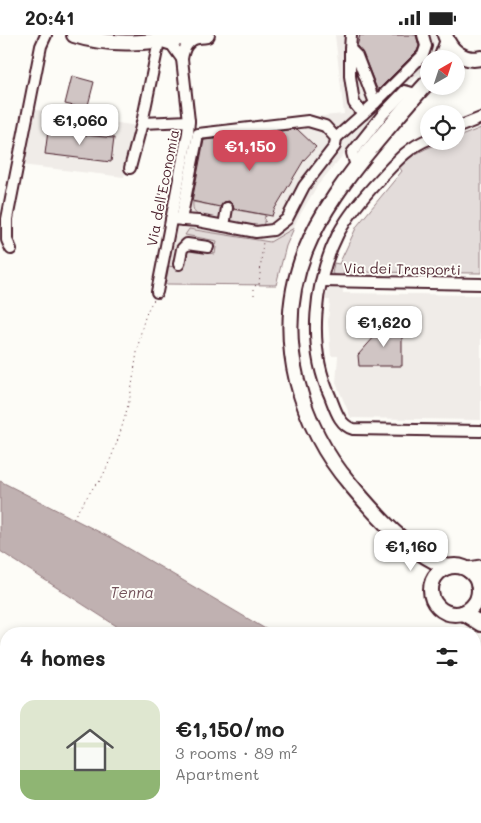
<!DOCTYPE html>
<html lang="en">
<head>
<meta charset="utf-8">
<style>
	body { margin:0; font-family:Mali,sans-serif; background:#f6f6f6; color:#222; height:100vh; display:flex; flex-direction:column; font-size:19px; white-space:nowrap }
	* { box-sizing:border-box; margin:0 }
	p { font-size:16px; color:#767676 }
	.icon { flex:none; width:28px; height:28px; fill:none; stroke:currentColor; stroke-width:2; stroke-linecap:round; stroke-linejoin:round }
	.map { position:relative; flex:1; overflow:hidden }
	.drawer { position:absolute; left:0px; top:592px; width:481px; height:196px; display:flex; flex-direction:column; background:#fff; border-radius:20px 20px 0 0; box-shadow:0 2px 8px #0003 }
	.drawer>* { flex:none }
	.needle { width:32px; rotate:39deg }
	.controls { position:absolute; left:420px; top:15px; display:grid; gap:10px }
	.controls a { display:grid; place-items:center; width:45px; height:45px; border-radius:50%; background:#fff; box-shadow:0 2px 8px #0003; font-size:25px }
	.price { position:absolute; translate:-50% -42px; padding:0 11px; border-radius:10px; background:#fff; color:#222; font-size:16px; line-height:32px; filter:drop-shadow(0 1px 2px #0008) }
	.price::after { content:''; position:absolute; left:50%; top:30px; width:15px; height:11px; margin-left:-8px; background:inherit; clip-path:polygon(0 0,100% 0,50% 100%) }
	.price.current { background:#d1495b; color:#fff }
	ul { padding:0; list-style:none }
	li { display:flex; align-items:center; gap:15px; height:125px; padding:0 20px }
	li span { display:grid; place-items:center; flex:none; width:140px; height:100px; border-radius:15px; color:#555 }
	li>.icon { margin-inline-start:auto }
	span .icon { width:60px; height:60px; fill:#fffc; stroke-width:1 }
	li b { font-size:21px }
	h2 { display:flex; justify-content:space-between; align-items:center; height:60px; padding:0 20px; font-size:21px }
	.status { display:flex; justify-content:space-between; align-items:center; height:35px; padding:0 25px; background:#fff; direction:ltr }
	.status svg { height:14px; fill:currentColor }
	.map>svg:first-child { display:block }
</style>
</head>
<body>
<div class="status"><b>20:41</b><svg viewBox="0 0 49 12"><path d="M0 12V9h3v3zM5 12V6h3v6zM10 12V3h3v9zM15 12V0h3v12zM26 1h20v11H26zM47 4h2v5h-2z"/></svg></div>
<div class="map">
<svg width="481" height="788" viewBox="0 0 481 788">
	<rect width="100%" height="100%" fill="#fdfcf7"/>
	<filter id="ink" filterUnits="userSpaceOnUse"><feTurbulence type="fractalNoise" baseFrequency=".02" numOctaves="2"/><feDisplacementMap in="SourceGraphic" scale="10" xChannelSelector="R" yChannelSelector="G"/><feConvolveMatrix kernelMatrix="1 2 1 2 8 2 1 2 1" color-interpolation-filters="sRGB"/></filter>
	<g filter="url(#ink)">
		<g fill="#f0ece8">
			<polygon points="335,0 435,0 436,8 429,27 412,47 405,48 380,76 317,151 297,185 286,211 276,250 165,249 194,94 344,79"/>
			<polygon points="31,74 137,91 124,142 21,130"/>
			<polygon points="328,253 343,253 343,258 481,260 481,385 351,383 336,348 338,321 331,321 328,287 330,265 325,265"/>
		</g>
		<g fill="#e3dcda" stroke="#967e82">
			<path d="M481 93V238L344 237 343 241 332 239 334 228 339 229 357 191 402 136 399 132C412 119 437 106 456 106V103Z"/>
			<path d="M193 167 223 172 220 186C207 183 191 184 193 167Z"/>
			<polygon points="231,174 265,180 263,194 229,187"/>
			<polygon points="294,193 286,211 276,250 165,249 168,231 182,233 187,217 191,215 215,219 217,206 185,200 189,194 270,207"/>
		</g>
		<g fill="#c0b1b1" stroke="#91777b">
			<polygon points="0,446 111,503 274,599 134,599 118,592 0,516"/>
			<polygon points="475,738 481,743 481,788 431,788 422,783 475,782"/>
		</g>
		<g fill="#d0c5c4" stroke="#4a1f2b">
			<polygon points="360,0 416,0 419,11 417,16 379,54 377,54 363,19 357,11"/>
			<polygon points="72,41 94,47 87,74 65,69"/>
			<polygon points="297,94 316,112 304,125 274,175 272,181 234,174 233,170 229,166 224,167 220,172 192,166 204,105 215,104 264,113 280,96"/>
			<polygon points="48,96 114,103 111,127 45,119"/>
			<polygon points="385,290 402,290 402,331 359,331 358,320"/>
		</g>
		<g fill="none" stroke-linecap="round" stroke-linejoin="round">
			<defs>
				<g id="minor">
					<polyline points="350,14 351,0"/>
					<polyline points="363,79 354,68 350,41 350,14 357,21 375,68"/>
					<polyline points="142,88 189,86"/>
					<polyline points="456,93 481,83"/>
					<polyline points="336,103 375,68 423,20 426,11 423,0"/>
					<path d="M429 104C408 112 395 128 380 144 364 161 349 179 338 199 314 247 307 311 330 361 335 373 339 390 353 394L481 396"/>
					<polyline points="356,131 352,118 383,79 405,56 416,59"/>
					<polyline points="130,133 142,88 159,6 172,10 182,24"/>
					<polyline points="171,184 198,186 256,197 273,195 287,184 304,151 335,111 336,103 325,91 308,86 198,99 181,185"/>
					<polyline points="224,191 227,173"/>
					<polyline points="11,214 7,205 7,184 41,11 46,0"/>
					<polyline points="179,229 182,214 187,209 208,212"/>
					<polyline points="322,246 481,249"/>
					<path d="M157 257 188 98 189 86 182 24C184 12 187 8 197 2"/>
				</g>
				<g id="major">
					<path d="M74 0C116 14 164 5 207 0"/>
					<path d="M445 0C450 16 464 27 481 23"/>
					<polyline points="441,24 447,8"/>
					<path d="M429 46C411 65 394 86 377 106 316 179 273 247 297 346 307 385 324 419 350 449 377 481 408 517 447 532"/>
					<circle cx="455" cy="555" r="24"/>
					<polyline points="463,578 481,589"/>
				</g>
				<g id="highway">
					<polyline points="469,535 481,533"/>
					<polyline points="479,550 481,547"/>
				</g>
			</defs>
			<use href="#minor" stroke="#4a1f2b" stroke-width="14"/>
			<use href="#major" stroke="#4a1f2b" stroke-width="18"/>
			<use href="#highway" stroke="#4a1f2b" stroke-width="19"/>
			<g stroke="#4a1f2b" stroke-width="1" stroke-dasharray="1 4" stroke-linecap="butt">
				<polyline points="265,187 266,180"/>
				<polyline points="254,260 254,251 259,250 263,206"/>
				<path d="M73 483 95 450 100 446C114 420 123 391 130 362 135 337 139 282 154 265"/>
			</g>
			<use href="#minor" stroke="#fdfcf7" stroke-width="10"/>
			<use href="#major" stroke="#fdfcf7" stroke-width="14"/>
			<use href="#highway" stroke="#fdfcf7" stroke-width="15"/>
		</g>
	</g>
	<g text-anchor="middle" stroke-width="4" stroke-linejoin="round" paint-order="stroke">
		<g font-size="14" fill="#4a1f2b" stroke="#fdfcf7">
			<text transform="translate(163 153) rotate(-79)" y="5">Via dell'Economia</text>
			<text transform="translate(402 234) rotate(1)" y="5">Via dei Trasporti</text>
		</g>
		<g font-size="15" font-style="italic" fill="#73525a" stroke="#fdfcf7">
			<text x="132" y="563">Tenna</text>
		</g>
	</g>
</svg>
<div class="controls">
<a><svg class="needle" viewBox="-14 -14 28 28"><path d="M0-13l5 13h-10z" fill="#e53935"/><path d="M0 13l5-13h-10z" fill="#767676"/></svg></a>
<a><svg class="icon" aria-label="locate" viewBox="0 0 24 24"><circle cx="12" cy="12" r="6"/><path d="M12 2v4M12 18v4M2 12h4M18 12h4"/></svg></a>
</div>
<b class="price" style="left:80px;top:111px">€1,060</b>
<b class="price current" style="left:250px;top:137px">€1,150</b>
<b class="price" style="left:384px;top:313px">€1,620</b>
<b class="price" style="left:411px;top:537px">€1,160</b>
<section class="drawer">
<h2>4 homes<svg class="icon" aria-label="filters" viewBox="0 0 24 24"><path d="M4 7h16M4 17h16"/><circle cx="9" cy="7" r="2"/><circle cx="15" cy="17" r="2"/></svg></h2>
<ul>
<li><span style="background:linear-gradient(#dfe7d0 70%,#8fb573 0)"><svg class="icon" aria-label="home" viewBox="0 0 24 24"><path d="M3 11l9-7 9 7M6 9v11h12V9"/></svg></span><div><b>€1,150/mo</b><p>3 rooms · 89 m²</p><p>Apartment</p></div></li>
</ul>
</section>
</div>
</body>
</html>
